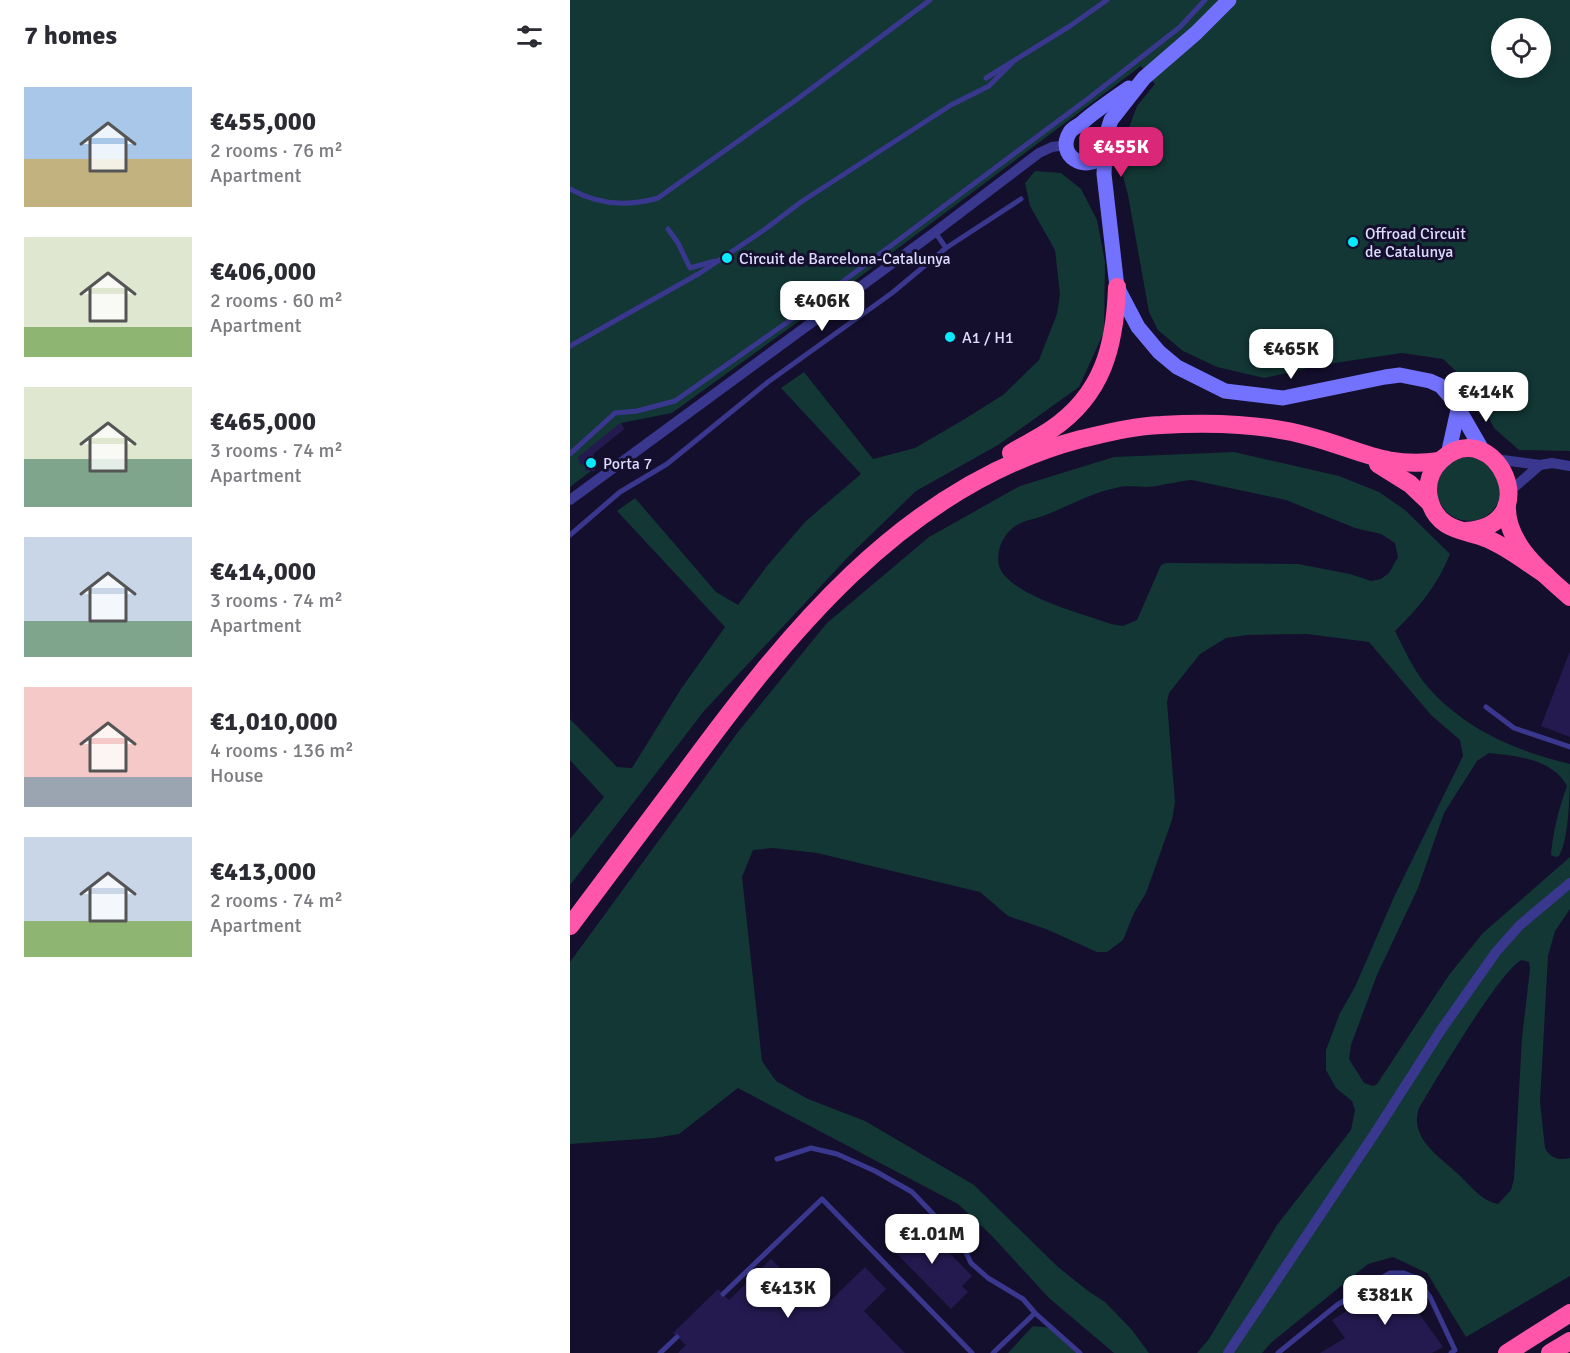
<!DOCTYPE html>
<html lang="en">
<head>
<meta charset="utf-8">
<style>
	body { margin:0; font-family:Signika,sans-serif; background:#f2f2f3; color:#2b2b33; height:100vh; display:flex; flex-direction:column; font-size:22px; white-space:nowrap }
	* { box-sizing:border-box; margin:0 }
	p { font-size:20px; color:#7c7c81 }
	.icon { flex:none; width:33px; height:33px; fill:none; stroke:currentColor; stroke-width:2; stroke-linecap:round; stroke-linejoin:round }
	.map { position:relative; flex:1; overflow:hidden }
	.sheet { display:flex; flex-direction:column; background:#fff; width:570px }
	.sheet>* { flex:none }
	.tools { position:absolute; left:921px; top:18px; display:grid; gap:12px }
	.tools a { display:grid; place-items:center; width:60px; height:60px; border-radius:50%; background:#fff; box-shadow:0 3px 9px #0003; font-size:30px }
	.price { position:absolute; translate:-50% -51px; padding:0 14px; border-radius:12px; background:#fff; color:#222; font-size:20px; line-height:39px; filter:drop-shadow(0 2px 3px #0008) }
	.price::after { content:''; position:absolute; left:50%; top:36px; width:18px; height:14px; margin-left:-9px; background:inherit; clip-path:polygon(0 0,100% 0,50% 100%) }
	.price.current { background:#db2777; color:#fff }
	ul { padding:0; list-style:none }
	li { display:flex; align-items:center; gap:18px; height:150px; padding:0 24px }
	li span { display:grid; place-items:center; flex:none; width:168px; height:120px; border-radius:0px; color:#555 }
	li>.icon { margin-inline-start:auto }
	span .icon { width:72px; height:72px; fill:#fffc; stroke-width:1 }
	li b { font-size:26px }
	h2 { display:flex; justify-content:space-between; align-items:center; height:72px; padding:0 24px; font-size:26px }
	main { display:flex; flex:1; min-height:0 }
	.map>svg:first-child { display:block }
</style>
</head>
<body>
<main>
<section class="sheet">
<h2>7 homes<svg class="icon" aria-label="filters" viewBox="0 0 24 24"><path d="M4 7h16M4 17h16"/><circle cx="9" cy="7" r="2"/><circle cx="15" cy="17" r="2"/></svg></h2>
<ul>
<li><span style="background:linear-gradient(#a9c7e8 60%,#c2b280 0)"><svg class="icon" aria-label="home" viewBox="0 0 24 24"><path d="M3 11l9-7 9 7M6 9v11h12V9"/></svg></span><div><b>€455,000</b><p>2 rooms · 76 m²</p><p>Apartment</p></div></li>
<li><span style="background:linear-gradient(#dfe7d0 75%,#8fb573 0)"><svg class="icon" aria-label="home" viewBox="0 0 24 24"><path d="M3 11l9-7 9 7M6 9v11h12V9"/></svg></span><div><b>€406,000</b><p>2 rooms · 60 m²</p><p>Apartment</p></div></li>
<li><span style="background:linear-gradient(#dfe7d0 60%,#7fa58c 0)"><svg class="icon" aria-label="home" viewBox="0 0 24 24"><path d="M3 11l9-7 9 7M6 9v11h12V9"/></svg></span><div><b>€465,000</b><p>3 rooms · 74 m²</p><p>Apartment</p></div></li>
<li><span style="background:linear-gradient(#c9d6e8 70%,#7fa58c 0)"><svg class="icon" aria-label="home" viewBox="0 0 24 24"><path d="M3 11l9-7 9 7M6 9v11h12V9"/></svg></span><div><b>€414,000</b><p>3 rooms · 74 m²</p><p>Apartment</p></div></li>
<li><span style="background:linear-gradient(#f6c9c9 75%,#9aa5b1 0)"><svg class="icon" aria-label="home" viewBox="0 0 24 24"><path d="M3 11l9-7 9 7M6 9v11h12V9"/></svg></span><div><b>€1,010,000</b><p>4 rooms · 136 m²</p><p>House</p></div></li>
<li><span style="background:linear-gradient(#c9d6e8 70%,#8fb573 0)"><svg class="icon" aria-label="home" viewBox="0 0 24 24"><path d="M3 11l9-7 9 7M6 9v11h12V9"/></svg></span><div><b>€413,000</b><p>2 rooms · 74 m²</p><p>Apartment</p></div></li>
</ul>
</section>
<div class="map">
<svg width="1000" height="1353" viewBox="0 0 1000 1353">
	<rect width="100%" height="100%" fill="#140f2d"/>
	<g fill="#123735" fill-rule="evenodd">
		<path d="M0 0H1000V451L949 450 924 428 904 388 873 359 832 353 751 365 694 378 647 367 613 351 588 330 579 312 558 195 548 157 567 106 585 84 571 66 283 282 102 413 51 423 54 429 23 454 25 471H21L0 487ZM932 28H970V68H932Z"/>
		<polygon points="465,171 491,173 511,189 527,220 535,262 534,332 509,387 428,445 346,491 279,556 134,711 0,885 0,839 34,797 0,760 0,719 47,767 62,768 111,689 155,627 47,511 65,498 146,592 168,605 197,566 236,521 291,474 211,388 234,372 303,459 345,448 393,420 433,395 469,360 487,314 490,294 485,250 460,206 455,183"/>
		<path d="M664 452 769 476 809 492 835 510 880 554C868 584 849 608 825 631 834 649 844 671 857 686 894 729 946 751 1000 764 1000 786 1000 837 989 856L985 857 981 855C983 831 989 808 997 786 983 759 946 756 919 753L907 761 874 813 848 888 807 975 781 1045 779 1059 794 1083 803 1086 807 1084 879 975 913 933 1000 857V909L985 931 978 956 970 1102 975 1148C980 1158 990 1161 1000 1158V1276L896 1337 857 1273 823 1257 798 1264 702 1342 692 1353H627L639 1339 707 1225 781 1130 785 1110 782 1101 766 1088 756 1070V1050L770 1013 785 987 824 897 893 756 890 740 861 715 799 642 737 634 677 635 656 638 630 654 599 693 597 702 605 802 602 820 576 893 564 913 553 940 537 952H527L476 929 438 916 410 892 247 853 203 848 183 850 172 877 192 1061 206 1081 238 1099 295 1121 404 1185 488 1267 518 1291 535 1302 562 1330 579 1353H544L479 1298 421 1235 388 1204 168 1088 109 1134 85 1138 0 1144V962L168 732 257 623 359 537 450 486 544 457ZM622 480 716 500 785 528 811 534 825 543 828 557 819 573 811 579 801 581 780 574 728 564 596 563 591 565 567 620 553 626 541 624C510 613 455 599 434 575 422 561 430 537 444 527 453 520 467 519 478 514 501 505 521 493 546 488 556 485 567 487 577 487 592 486 607 481 622 480ZM952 960 959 962 960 969 952 1038 944 1179 941 1190 928 1204C911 1201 899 1184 887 1173 868 1155 839 1138 849 1108 864 1083 932 967 952 960Z"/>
		<circle cx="899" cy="489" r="32"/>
		<polygon points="463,1326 482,1328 507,1353 438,1353"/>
	</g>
	<g fill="#241a4f">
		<polygon points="50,423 54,429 23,454 25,471 15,471 15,465 10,464 8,457"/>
		<polygon points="1000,651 1000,737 971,726"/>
		<polygon points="329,1219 357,1248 366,1239 402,1276 392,1286 398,1292 381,1309 318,1245 330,1234 323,1226"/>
		<polygon points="201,1259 229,1287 240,1277 261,1300 295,1267 316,1289 294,1311 335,1353 108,1353 116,1345 103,1333 148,1289 159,1300"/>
		<polygon points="826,1281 873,1347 862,1353 750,1353 775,1338 762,1320"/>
	</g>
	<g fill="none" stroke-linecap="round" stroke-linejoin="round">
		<g stroke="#39388e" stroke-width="5">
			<polyline points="416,78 500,26 537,0"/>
			<path d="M0 189C28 205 57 207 88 198L226 100 360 0"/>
			<polyline points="98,229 108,243 120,268 145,261"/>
			<polyline points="365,232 376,248"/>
			<polyline points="0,346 130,273 194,230 231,202 381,105 419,86 442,63"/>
			<polyline points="0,454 45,413 67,411 105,401 232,312 519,98 610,27 635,0"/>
			<polyline points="0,535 50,492 97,464 198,382 322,293 376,248 451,199"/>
			<polyline points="916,707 944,728 1000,747"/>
			<polyline points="207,1159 241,1148 267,1154 305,1171 342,1192 392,1244 401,1263 418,1278 453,1299 465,1313"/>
			<polyline points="153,1294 252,1199 402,1353"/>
			<polyline points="90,1353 107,1337"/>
			<polyline points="423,1353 465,1313 510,1353"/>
			<polyline points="708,1353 767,1305 820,1273 834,1273 846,1278 860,1297 885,1350 881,1353"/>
		</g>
		<g stroke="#39388e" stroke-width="10">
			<polyline points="925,459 970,465 982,463 1000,466"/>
			<polyline points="939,492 970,465"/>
			<polyline points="0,500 365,232 469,153 482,147 496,145"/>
			<polyline points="658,1353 805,1133 871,1030 926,952 950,925 1000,883"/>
		</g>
		<g stroke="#7372ff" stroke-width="15">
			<polyline points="659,0 626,33 574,78 541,120 536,136 534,174 547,287 568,327 589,352 607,367 655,391 713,398 815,377 830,375 860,381 871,386 884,401 914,453"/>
			<path d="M534 154C516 175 485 155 500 132 504 126 510 126 514 121 528 109 543 99 559 88"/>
			<polyline points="878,455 888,410"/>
		</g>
		<g stroke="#ff56aa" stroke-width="18">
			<path d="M441 453C454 445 469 438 482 429 533 394 545 346 547 287"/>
			<polyline points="808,464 840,484 860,503"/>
			<path d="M937 505C935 544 974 574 1000 597"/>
			<path d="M896 531C979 525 924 412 871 460 861 470 856 484 859 498 861 508 867 518 876 524 888 532 905 533 918 539 939 548 957 563 976 575"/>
			<path d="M0 926C36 878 72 830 108 782 213 639 331 486 511 439 537 433 564 426 591 425 640 422 691 423 738 436 789 449 814 469 870 461"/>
			<polyline points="937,1353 1000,1313"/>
			<polyline points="980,1353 1000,1341"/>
		</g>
	</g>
	<g fill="#07eaff" stroke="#140f2d" stroke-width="2">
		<circle cx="783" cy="242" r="6"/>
		<circle cx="157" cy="258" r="6"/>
		<circle cx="380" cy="337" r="6"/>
		<circle cx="21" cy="463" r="6"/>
	</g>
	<g text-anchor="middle" stroke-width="6" stroke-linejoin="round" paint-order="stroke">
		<g font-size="16" fill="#dedbff" stroke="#140f2d" text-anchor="start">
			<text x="795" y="239">Offroad Circuit<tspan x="795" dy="18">de Catalunya</tspan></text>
			<text x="169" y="264">Circuit de Barcelona-Catalunya</text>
			<text x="392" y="343">A1 / H1</text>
			<text x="33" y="469">Porta 7</text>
		</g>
	</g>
</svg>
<div class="tools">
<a><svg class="icon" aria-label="locate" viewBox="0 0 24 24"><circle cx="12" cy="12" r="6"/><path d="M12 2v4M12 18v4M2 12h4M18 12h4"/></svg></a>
</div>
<b class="price current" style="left:551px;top:178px">€455K</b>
<b class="price" style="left:252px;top:332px">€406K</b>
<b class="price" style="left:721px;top:380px">€465K</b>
<b class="price" style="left:916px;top:423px">€414K</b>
<b class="price" style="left:362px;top:1265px">€1.01M</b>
<b class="price" style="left:218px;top:1319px">€413K</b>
<b class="price" style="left:815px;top:1326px">€381K</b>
</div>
</main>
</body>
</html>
